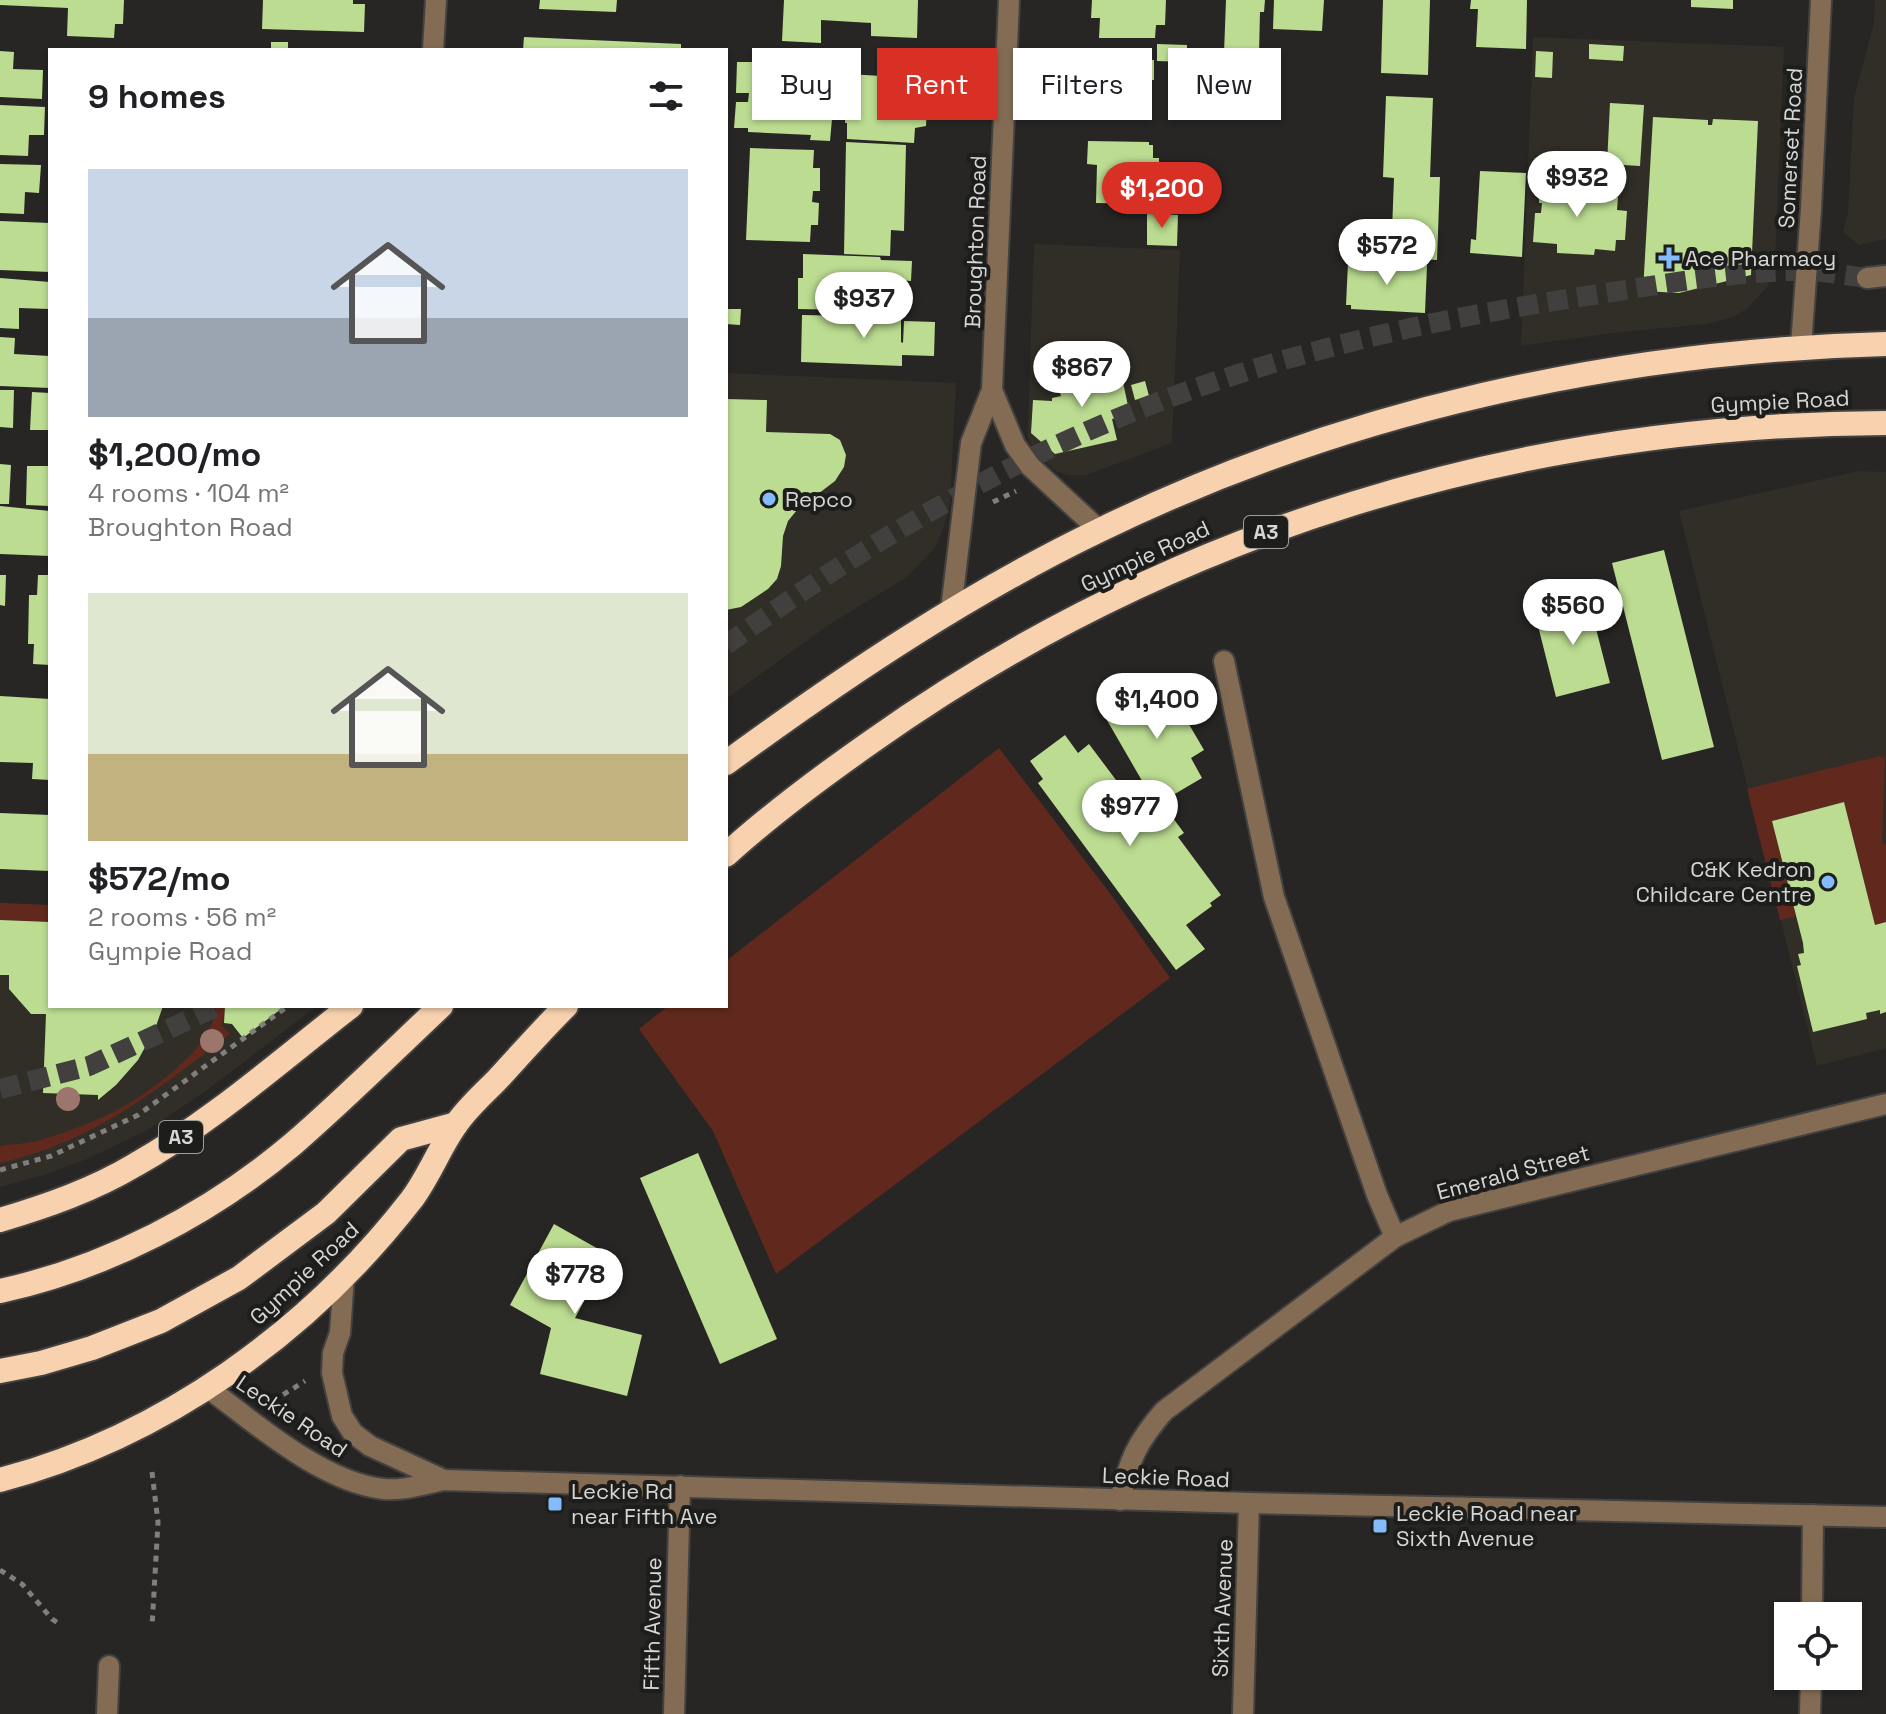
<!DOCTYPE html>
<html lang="en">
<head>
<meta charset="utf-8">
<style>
	body { margin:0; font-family:"Space Grotesk",sans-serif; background:#f6f6f6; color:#202124; height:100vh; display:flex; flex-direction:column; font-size:30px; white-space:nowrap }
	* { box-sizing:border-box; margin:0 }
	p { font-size:26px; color:#757577 }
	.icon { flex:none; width:44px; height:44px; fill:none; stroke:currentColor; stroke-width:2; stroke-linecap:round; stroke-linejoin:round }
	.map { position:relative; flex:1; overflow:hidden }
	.details { position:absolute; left:48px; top:48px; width:680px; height:960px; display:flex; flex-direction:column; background:#fff; border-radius:0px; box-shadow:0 2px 6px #0004 }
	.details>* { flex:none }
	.banner { position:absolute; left:752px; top:48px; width:760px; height:72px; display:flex; gap:16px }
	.fabs { position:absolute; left:1774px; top:1602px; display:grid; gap:16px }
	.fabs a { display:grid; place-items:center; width:88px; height:88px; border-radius:0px; background:#fff; box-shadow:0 2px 6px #0004; font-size:40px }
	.price { position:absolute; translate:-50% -68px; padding:0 18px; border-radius:28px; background:#fff; color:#222; font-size:26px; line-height:52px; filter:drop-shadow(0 2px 4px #0008) }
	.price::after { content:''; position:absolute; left:50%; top:48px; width:24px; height:18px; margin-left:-12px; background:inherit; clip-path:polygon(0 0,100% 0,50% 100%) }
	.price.on { background:#d93025; color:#fff }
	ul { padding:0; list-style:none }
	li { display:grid; align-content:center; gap:16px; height:424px; padding:0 40px }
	li span { display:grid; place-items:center; height:248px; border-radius:0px; color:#555 }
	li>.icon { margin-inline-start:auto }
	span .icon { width:144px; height:144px; fill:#fffc; stroke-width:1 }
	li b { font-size:34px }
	h2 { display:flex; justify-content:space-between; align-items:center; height:96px; padding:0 40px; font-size:34px }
	.chip { padding:0 28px; border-radius:0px; background:#fff; box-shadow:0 2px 6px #0004; font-size:28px; line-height:72px }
	.chip.on { background:#d93025; color:#fff }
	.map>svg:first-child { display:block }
</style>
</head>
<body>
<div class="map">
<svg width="1886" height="1714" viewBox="0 0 1886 1714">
	<rect width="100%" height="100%" fill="#272624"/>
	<g fill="#302e27">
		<polygon points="1875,0 1886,0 1886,239 1859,245 1843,232 1848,213 1854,98 1874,23"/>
		<polygon points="1533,37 1784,47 1775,261 1768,286 1748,308 1733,317 1707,324 1620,332 1521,346"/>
		<polygon points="1034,244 1180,250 1172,443 1086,475 1068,475 1056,471 1036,454 1028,438 1028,426"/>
		<polygon points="726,373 956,383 950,503 943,529 934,549 907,577 830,624 726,699"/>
		<polygon points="1859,471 1886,472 1886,1048 1817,1066 1679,511"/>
		<polygon points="0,903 50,905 50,1006 317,1006 206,1091 146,1131 87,1159 47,1174 0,1187"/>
	</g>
	<g fill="#61291d">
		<polygon points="999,748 1112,896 1170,978 776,1274 713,1131 639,1029 668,1006 726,1006 726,961"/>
		<polygon points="1880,756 1885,759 1882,843 1886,844 1886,922 1875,925 1844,802 1772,821 1796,916 1780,920 1747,789"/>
		<polygon points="0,903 50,905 50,922 0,920"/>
		<path d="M216 1006H225L222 1026 230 1034C156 1091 93 1142 0 1163V1146C12 1144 25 1144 37 1141 67 1132 101 1120 128 1104 159 1085 215 1044 216 1006Z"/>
	</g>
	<g fill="#bbdc91">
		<polygon points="0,0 124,0 123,24 115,24 114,38 67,36 68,8 0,5"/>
		<polygon points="263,0 353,0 353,4 365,4 364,32 262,29"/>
		<polygon points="540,0 617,0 616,12 539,9"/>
		<polygon points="784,0 918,0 917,38 871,36 871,23 821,20 821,43 782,41"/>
		<polygon points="1092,0 1166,0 1165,25 1156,25 1155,38 1099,38 1100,18 1091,18"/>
		<polygon points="1226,0 1265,0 1264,12 1260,12 1259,54 1224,53"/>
		<polygon points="1274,0 1324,0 1322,31 1273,29"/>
		<polygon points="1383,0 1430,0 1428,75 1381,73"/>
		<polygon points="1471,0 1527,0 1526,49 1476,47 1478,9 1470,9"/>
		<polygon points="1691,0 1733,0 1733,9 1691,7"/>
		<polygon points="524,37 681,44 681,50 523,50"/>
		<rect x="271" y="42" width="17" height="8"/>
		<polygon points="1157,44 1187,45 1187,62 1157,61"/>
		<polygon points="1589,44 1624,46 1623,61 1589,59"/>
		<polygon points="0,51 14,52 13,69 43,70 42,99 0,97"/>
		<polygon points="756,51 806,53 806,60 814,60 813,96 834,97 830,141 810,140 811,135 748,132 748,128 734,128 736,102 748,102 749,93 736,93 737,62 753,62"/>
		<polygon points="1536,51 1553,52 1552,78 1535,77"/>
		<polygon points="1117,58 1154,60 1154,80 1116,79"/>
		<polygon points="847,74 918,78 928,83 926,126 915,128 914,143 847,139 847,123 845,123"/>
		<polygon points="1386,96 1433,98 1430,177 1440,177 1437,260 1391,257 1394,178 1383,177"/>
		<polygon points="1610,103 1644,105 1640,166 1607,164"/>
		<polygon points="0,105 45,107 44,135 29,135 28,156 0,155"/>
		<polygon points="1653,117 1708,120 1708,125 1712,125 1713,119 1758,121 1751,275 1679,293 1643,291"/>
		<polygon points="1088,141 1149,142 1149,145 1153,145 1153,158 1159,158 1159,171 1164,172 1164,184 1146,183 1145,204 1096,203 1097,165 1087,164"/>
		<polygon points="846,142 906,145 904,231 891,230 890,256 844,254"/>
		<polygon points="750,148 814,150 813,168 820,168 820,191 813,191 812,202 819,203 818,225 811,225 810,242 746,240"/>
		<polygon points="0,164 41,165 39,193 25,192 24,214 0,213"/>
		<polygon points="1480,171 1526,173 1522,257 1470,253 1471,239 1476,240"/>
		<polygon points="1540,175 1571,177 1571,191 1594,192 1594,196 1618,197 1617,210 1627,211 1625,240 1616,240 1615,251 1595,249 1594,255 1557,253 1557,244 1533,242 1535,213 1541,213 1542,203 1539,203"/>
		<polygon points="1147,214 1178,215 1177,246 1147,245"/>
		<polygon points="0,221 50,223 50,272 0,270"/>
		<polygon points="803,254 880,257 881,260 912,261 911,281 880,279 879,289 900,290 899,311 798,309 798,278 803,278"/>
		<polygon points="1348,263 1427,265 1425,313 1351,309 1351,305 1346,305"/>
		<polygon points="0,278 50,282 50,309 19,308 19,329 0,328"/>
		<polygon points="726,309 741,309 740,325 726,324"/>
		<polygon points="802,315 901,317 901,342 903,343 904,321 935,322 934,356 902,355 902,366 801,362"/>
		<polygon points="0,337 15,338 14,354 50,356 50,388 0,386"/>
		<polygon points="1118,359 1130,415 1112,419 1117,440 1055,454 1031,433 1033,400 1052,401 1052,398 1061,396 1055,374"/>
		<polygon points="1145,381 1149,396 1135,400 1131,385"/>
		<polygon points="0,390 14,390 13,428 0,427"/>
		<polygon points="32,392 50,393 50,430 30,430"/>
		<polygon points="726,399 767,400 766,432 830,434 840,440 846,455 844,467 835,481 797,510 788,521 783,536 781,566 777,579 768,589 741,607 726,610"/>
		<polygon points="0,464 11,465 9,504 0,504"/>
		<polygon points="27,466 50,466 50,506 26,505"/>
		<polygon points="0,506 50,511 50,556 0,554"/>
		<polygon points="1664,550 1714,747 1662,760 1612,563"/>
		<polygon points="0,575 6,575 5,606 0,605"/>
		<polygon points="38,575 50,575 50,665 33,664 34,644 28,644 29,595 37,595"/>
		<polygon points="1586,590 1610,683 1556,697 1536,618 1563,612 1560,596"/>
		<polygon points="1163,680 1204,750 1191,758 1202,778 1156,805 1104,715"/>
		<polygon points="0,696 50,699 50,780 32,779 33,763 0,762"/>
		<polygon points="1065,735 1078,753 1089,744 1152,828 1170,814 1184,833 1178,837 1221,895 1210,903 1212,906 1186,925 1205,949 1176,970 1038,783 1043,779 1030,761"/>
		<polygon points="1844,802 1875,925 1886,922 1886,1012 1880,1014 1880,1010 1866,1013 1867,1019 1813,1032 1797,966 1801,965 1798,954 1804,953 1803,943 1772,821"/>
		<polygon points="0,813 50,815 50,871 0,869"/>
		<polygon points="0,920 50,922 50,1006 163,1006 155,1029 138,1060 116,1085 98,1100 98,1095 43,1093 46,1014 31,1014 9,989 9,975 0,975"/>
		<polygon points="225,1006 285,1006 243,1038 232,1024 224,1023"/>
		<polygon points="698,1153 777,1339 720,1364 640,1178"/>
		<polygon points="554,1224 609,1255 575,1318 642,1335 627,1396 540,1374 551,1328 510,1305"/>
	</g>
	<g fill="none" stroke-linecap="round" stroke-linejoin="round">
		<g stroke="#41403e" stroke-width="20" stroke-dasharray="20 10" stroke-linecap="butt">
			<path d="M726 645C858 549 1000 463 1153 404 1290 351 1435 319 1580 297 1651 286 1722 273 1794 271 1818 270 1843 275 1867 278"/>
			<polyline points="0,1089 89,1066 218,1006"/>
		</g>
		<defs>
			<g id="minor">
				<polyline points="433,50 436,0"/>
				<polyline points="1867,278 1886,276"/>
				<polyline points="1801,346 1811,209 1821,0"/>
				<polyline points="992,390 1015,445 1030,466 1099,530"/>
				<polyline points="951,610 971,443 992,390 1009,0"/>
				<polyline points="1224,661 1274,897 1377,1195 1395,1237"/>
				<polyline points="344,1276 340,1333 333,1353 332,1373 342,1416 353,1433 370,1446 444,1480"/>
				<path d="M208 1388C256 1424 322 1482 383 1489 403 1491 424 1484 444 1480L1249 1503 1886 1517"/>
				<path d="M1120 1500C1129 1460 1137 1442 1164 1411L1395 1237 1449 1211 1886 1104"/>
				<polyline points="1812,1616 1813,1515"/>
				<polyline points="107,1714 109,1666"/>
				<polyline points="674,1714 680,1486"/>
				<polyline points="1243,1714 1249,1503"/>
				<polyline points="1810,1714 1811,1676"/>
			</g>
			<g id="highway">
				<path d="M726 763C845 676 967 594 1100 530 1344 411 1615 351 1886 344"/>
				<path d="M726 855C771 814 821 777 871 742 1170 530 1521 424 1886 423"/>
				<path d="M0 1220C47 1206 93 1190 135 1165 213 1121 280 1061 351 1006"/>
				<path d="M0 1291C106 1268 210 1214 293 1144 344 1100 392 1052 441 1006"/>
				<polyline points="0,1371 41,1363 92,1348 161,1321 239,1278 326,1213 401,1139 456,1124"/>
				<path d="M0 1480C163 1437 309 1332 412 1199 429 1176 439 1149 455 1126 466 1109 482 1095 496 1081 519 1056 542 1030 566 1006"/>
			</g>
		</defs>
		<use href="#minor" stroke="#434240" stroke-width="24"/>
		<use href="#highway" stroke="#434240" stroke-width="28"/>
		<g stroke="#7f7f7d" stroke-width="5" stroke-dasharray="6 6" stroke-linecap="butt">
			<polyline points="993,502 1016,491"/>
			<polyline points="0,1170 51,1156 138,1115 288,1006"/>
			<polyline points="273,1401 305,1381"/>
			<polyline points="152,1472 158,1522 152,1627"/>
			<polyline points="0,1570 22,1584 52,1619 61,1625"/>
		</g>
		<use href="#minor" stroke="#846c54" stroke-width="20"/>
		<use href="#highway" stroke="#f8d2af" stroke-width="24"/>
	</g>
	<g fill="#9c766d">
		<circle cx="212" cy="1041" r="12"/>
		<circle cx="68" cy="1099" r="12"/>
	</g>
	<g fill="#84bcfb" stroke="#1d1d1b" stroke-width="3">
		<path d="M1665 246h8v8h8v8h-8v8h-8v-8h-8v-8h8z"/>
		<circle cx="769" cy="499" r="8"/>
		<circle cx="1828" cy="882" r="8"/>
		<rect x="547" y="1496" width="16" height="16" rx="4"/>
		<rect x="1372" y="1518" width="16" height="16" rx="4"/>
	</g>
	<g text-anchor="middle" stroke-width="8" stroke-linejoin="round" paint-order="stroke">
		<g fill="#1d1d1b" stroke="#9e9e9c" stroke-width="2">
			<rect x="1244" y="516" width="44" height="32" rx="6"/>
			<rect x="159" y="1121" width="44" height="32" rx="6"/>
		</g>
		<g font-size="20" font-weight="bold" fill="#d6d6d4">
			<text x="1266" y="539">A3</text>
			<text x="181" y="1144">A3</text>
		</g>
		<g font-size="22" fill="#d6d6d4" stroke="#1d1d1b">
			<text transform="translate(1790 148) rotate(-87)" y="8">Somerset Road</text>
			<text transform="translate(975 242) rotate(-88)" y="8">Broughton Road</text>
			<text transform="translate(1780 401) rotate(-3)" y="8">Gympie Road</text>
			<text transform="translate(1145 556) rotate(-25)" y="8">Gympie Road</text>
			<text transform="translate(1513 1172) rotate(-15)" y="8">Emerald Street</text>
			<text transform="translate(304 1273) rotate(-43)" y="8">Gympie Road</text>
			<text transform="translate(292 1416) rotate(34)" y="8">Leckie Road</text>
			<text transform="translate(1166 1477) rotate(2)" y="8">Leckie Road</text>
			<text transform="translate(1222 1608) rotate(-88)" y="8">Sixth Avenue</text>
			<text transform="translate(652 1624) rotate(-89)" y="8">Fifth Avenue</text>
		</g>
		<g font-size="22" fill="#d6d6d4" stroke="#1d1d1b" text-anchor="start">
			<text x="1685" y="266">Ace Pharmacy</text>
			<text x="785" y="507">Repco</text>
			<text x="1812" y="877" text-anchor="end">C&amp;K Kedron<tspan x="1812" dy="25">Childcare Centre</tspan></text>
			<text x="571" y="1499">Leckie Rd<tspan x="571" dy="25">near Fifth Ave</tspan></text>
			<text x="1396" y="1521">Leckie Road near<tspan x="1396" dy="25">Sixth Avenue</tspan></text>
		</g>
	</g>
</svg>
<div class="fabs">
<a><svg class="icon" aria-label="locate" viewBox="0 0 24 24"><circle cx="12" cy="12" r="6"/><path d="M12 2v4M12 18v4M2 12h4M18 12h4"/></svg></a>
</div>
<b class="price" style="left:1577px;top:219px">$932</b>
<b class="price on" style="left:1162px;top:230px">$1,200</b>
<b class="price" style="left:1387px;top:287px">$572</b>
<b class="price" style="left:864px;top:340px">$937</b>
<b class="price" style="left:1082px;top:409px">$867</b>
<b class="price" style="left:1573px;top:647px">$560</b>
<b class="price" style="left:1157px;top:741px">$1,400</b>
<b class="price" style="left:1130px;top:848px">$977</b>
<b class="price" style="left:575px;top:1316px">$778</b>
<div class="banner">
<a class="chip">Buy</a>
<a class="chip on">Rent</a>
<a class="chip">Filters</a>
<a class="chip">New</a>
</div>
<section class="details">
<h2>9 homes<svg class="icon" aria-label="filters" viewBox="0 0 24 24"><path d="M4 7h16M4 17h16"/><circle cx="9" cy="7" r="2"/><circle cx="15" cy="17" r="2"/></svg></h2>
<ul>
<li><span style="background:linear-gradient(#c9d6e8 60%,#9aa5b1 0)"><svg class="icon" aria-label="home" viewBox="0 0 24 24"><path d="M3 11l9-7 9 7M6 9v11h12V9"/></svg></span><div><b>$1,200/mo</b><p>4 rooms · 104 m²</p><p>Broughton Road</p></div></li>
<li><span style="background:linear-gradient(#dfe7d0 65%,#c2b280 0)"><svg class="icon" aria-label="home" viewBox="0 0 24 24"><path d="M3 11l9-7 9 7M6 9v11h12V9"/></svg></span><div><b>$572/mo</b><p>2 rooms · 56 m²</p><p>Gympie Road</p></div></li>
</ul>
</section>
</div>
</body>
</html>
